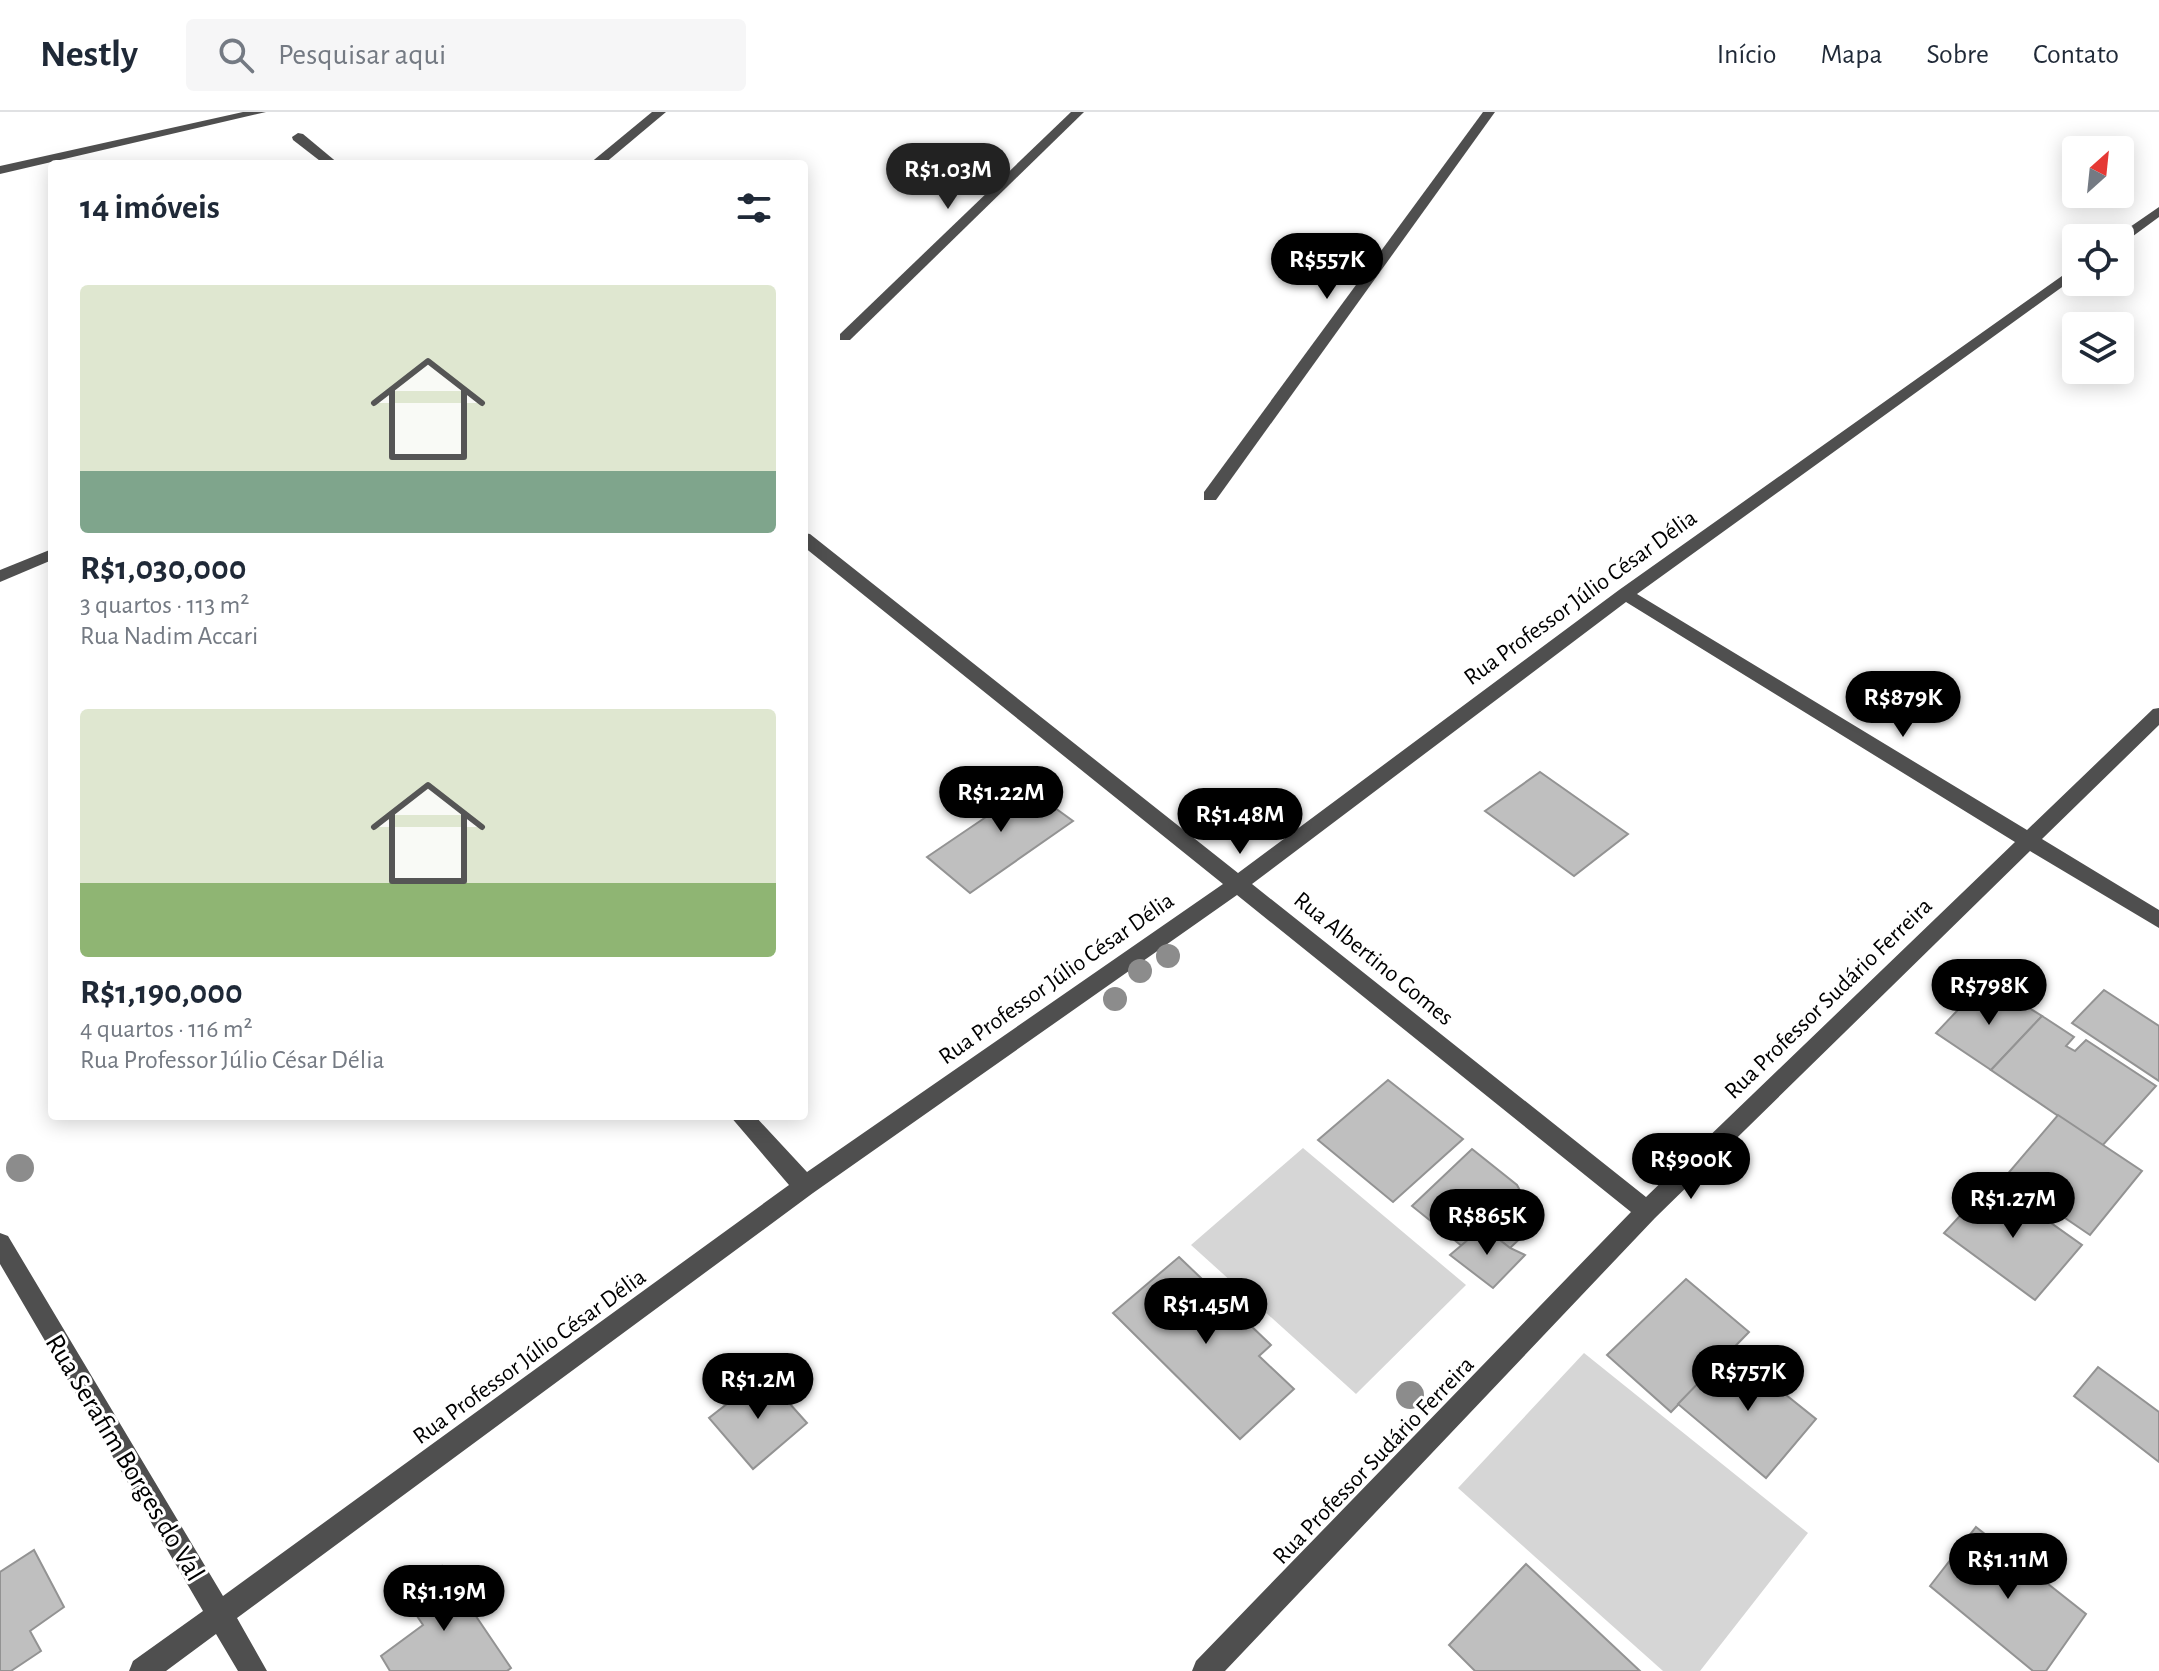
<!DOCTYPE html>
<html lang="pt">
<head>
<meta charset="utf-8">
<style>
	body { margin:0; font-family:"Alegreya Sans",sans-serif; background:#f6f6f7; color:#1f2937; height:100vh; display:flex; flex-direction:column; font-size:30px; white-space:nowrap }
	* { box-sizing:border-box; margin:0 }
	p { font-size:26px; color:#747a83 }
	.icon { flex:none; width:44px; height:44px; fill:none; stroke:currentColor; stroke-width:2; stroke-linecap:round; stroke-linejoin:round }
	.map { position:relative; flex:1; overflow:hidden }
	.side { position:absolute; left:48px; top:48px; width:760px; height:960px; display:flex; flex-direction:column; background:#fff; border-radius:8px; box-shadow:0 4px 20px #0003 }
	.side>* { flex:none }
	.needle { width:52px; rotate:27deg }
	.buttons { position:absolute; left:2062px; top:24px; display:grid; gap:16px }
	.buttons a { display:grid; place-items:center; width:72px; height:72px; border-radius:8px; background:#fff; box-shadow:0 4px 20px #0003; font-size:40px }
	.price { position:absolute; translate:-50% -68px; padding:0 18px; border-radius:28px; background:#000; color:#fff; font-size:26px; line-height:52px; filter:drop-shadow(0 2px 4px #0008) }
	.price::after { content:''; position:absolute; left:50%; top:48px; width:24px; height:18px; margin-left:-12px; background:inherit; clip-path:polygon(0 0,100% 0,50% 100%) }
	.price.selected { background:#222; color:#fff }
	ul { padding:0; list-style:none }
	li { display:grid; align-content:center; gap:16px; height:424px; padding:0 32px }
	li span { display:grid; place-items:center; height:248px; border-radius:8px; color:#555 }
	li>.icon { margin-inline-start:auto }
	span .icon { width:144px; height:144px; fill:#fffc; stroke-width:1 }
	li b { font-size:34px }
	h2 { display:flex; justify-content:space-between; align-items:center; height:96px; padding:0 32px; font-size:34px }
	header { display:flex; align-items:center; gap:48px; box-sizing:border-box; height:112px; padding:0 40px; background:#fff; border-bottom:2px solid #e0e1e3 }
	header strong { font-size:38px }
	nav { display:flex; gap:44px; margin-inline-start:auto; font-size:28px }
	.search { width:560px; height:72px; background:#f6f6f7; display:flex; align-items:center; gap:20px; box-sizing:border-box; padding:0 28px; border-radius:8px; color:#747a83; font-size:30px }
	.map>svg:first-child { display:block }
</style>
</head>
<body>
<header>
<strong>Nestly</strong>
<div class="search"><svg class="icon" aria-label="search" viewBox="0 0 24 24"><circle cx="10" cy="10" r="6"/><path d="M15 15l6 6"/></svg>Pesquisar aqui</div>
<nav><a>Início</a><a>Mapa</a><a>Sobre</a><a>Contato</a></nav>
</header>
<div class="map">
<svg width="2159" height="1559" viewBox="0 0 2159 1559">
	<rect width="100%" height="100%" fill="#fff"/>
	<g fill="#d6d6d6">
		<polygon points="1303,1036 1466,1173 1356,1282 1191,1133"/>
		<polygon points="1584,1241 1808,1421 1700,1559 1663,1559 1458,1376"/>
	</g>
	<g fill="#bfbfbf" stroke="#939393" stroke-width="2">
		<polygon points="1540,660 1628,722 1574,764 1485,699"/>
		<polygon points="1025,662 1052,682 1044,688 1073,709 970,781 927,745 986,705 975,696"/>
		<polygon points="2104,878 2159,914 2159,969 2072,911"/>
		<polygon points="2002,879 2042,904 1991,958 1936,921 1974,881 1990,891"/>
		<polygon points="2042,904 2074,925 2066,934 2075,939 2086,928 2156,974 2102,1034 1991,958"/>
		<polygon points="1388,968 1463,1027 1393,1090 1318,1028"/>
		<polygon points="2058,1003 2142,1059 2090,1123 2005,1065"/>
		<polygon points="1472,1037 1517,1073 1530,1097 1528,1119 1510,1136 1483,1115 1463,1135 1412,1094"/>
		<polygon points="1992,1069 2082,1133 2035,1188 1944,1121"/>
		<polygon points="1483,1115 1510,1136 1525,1143 1493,1176 1450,1143"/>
		<polygon points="1179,1145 1271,1233 1259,1244 1294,1277 1240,1327 1113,1201"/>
		<polygon points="1686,1167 1749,1220 1671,1300 1607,1243"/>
		<polygon points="1730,1238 1816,1307 1766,1366 1678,1292"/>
		<polygon points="2098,1255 2159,1300 2159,1350 2074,1284"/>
		<polygon points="764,1263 807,1311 753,1357 709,1306"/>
		<polygon points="1976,1415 2086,1502 2046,1559 2033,1559 1930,1474"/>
		<polygon points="34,1438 64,1495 30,1519 41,1539 11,1559 0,1559 0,1460"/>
		<polygon points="1526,1452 1640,1559 1475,1559 1449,1533"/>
		<polygon points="442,1454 511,1556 507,1559 390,1559 381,1544 423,1513 403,1483"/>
	</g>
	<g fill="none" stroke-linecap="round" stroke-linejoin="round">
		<g fill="#4f4f4f" fill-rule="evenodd">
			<polygon points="243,0 266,0 0,62 0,54"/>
			<polygon points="652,0 666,0 604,52 589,52"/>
			<polygon points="1071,0 1084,0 850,228 840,228 840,222"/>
			<polygon points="1483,0 1495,0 1216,388 1204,388 1204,380"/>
			<polygon points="298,21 303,22 339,52 324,52 293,28 292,25"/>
			<polygon points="2159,95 2159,105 2125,130 2120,131 2120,126 2114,126"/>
			<path d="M2076 154V165L1637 482 2027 718 2153 597 2159 596V613L2042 727 2159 798V816L2030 739 1655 1106 1225 1559H1192L1196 1549 1631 1100 1237 783 813 1081 237 1506 267 1559H238L216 1522 166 1559H129L133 1549 203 1499 0 1152V1121L8 1124 223 1484 789 1073 730 1004H755L807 1060 1223 772 804 435V421L810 422 1238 761 1619 478ZM1626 490 2015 730 1646 1085 1252 772Z"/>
			<polygon points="52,437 52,448 0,470 0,458"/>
		</g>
	</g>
	<g fill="#8c8c8c">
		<circle cx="1168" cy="844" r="12"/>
		<circle cx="1140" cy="859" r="12"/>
		<circle cx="1115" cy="887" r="12"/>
		<circle cx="20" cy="1056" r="14"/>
		<circle cx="1410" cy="1283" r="14"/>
	</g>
	<g text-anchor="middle" stroke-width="6" stroke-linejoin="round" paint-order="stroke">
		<g font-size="24" fill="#000" stroke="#fff">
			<text transform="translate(1580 485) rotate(-36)" y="8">Rua Professor Júlio César Délia</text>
			<text transform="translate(1374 846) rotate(39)" y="8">Rua Albertino Gomes</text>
			<text transform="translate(1056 866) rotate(-35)" y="8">Rua Professor Júlio César Délia</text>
			<text transform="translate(1828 886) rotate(-44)" y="8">Rua Professor Sudário Ferreira</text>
			<text transform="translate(529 1244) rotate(-36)" y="8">Rua Professor Júlio César Délia</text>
			<text transform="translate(1373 1348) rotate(-46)" y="8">Rua Professor Sudário Ferreira</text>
		</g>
		<g font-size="28" fill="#000" stroke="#fff">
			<text transform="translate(126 1345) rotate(59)" y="10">Rua Serafim Borges do Val</text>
		</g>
	</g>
</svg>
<div class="buttons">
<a><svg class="needle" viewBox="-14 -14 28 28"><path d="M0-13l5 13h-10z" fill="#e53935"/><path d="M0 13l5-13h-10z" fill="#747a83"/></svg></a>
<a><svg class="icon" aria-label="locate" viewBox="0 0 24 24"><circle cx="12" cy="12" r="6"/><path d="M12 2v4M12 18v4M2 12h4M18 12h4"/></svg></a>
<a><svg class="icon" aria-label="layers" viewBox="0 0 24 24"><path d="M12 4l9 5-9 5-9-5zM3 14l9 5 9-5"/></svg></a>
</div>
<b class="price selected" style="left:948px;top:99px">R$1.03M</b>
<b class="price" style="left:1327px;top:189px">R$557K</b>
<b class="price" style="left:1903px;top:627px">R$879K</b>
<b class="price" style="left:1001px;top:722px">R$1.22M</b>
<b class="price" style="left:1240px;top:744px">R$1.48M</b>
<b class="price" style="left:1989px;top:915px">R$798K</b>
<b class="price" style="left:1691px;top:1089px">R$900K</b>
<b class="price" style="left:2013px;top:1128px">R$1.27M</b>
<b class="price" style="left:1487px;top:1145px">R$865K</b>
<b class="price" style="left:1206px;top:1234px">R$1.45M</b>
<b class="price" style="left:1748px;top:1301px">R$757K</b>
<b class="price" style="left:758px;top:1309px">R$1.2M</b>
<b class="price" style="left:2008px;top:1489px">R$1.11M</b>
<b class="price" style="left:444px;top:1521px">R$1.19M</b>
<section class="side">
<h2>14 imóveis<svg class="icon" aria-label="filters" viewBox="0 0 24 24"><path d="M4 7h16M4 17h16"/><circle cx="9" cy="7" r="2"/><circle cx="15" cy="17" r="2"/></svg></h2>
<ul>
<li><span style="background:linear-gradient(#dfe7d0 75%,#7fa58c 0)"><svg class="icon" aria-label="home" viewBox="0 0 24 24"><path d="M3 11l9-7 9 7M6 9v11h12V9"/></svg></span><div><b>R$1,030,000</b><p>3 quartos · 113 m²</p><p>Rua Nadim Accari</p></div></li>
<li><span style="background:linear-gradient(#dfe7d0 70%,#8fb573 0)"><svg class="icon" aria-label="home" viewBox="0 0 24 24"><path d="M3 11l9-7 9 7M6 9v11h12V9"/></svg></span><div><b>R$1,190,000</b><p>4 quartos · 116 m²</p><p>Rua Professor Júlio César Délia</p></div></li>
</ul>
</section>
</div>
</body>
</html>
